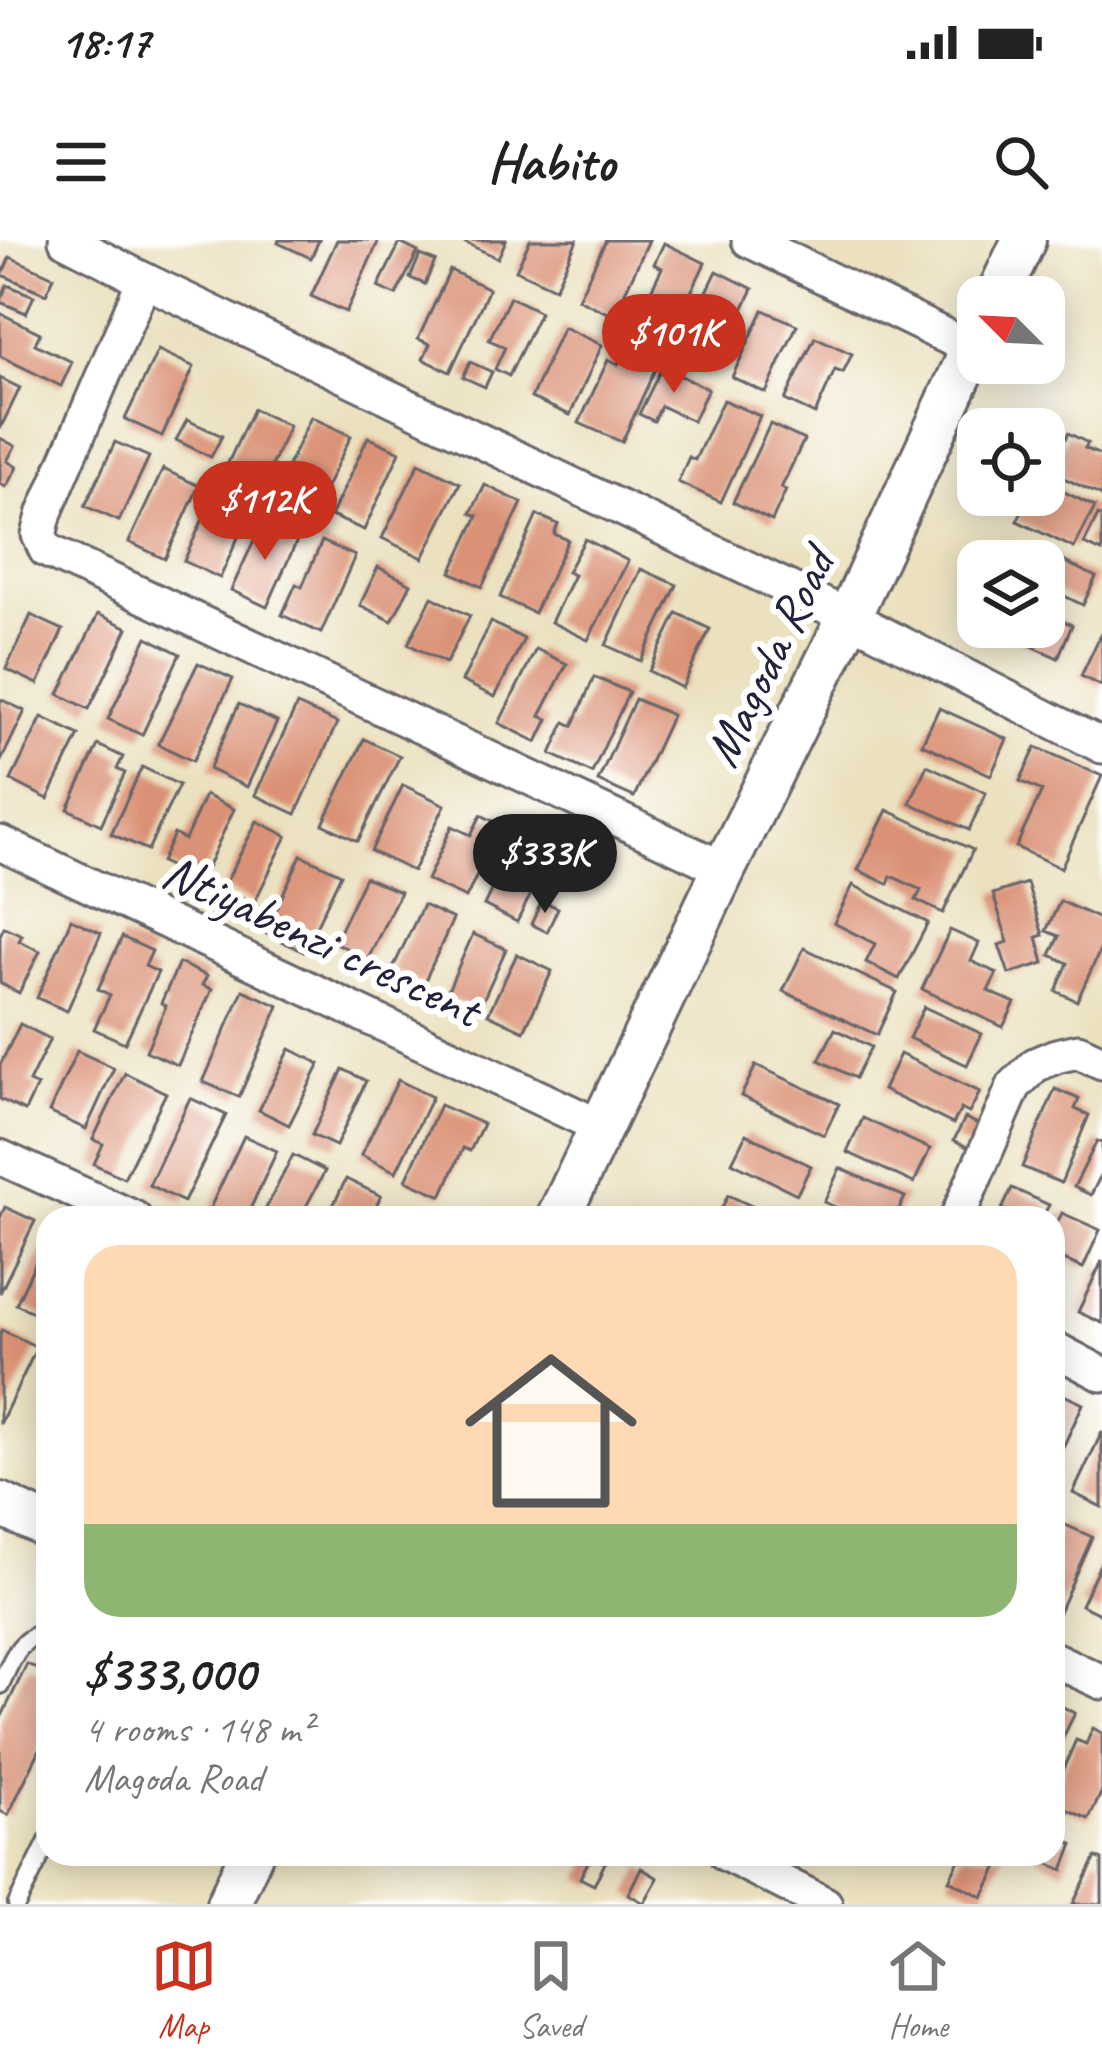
<!DOCTYPE html>
<html lang="en">
<head>
<meta charset="utf-8">
<style>
	body { margin:0; font-family:Caveat,sans-serif; background:#f2f2f2; color:#222; height:100vh; display:flex; flex-direction:column; font-size:45px; white-space:nowrap }
	* { box-sizing:border-box; margin:0 }
	p { font-size:39px; color:#767676 }
	.icon { flex:none; width:66px; height:66px; fill:none; stroke:currentColor; stroke-width:2; stroke-linecap:round; stroke-linejoin:round }
	.map { position:relative; flex:1; overflow:hidden }
	.drawer { position:absolute; left:36px; top:966px; width:1029px; height:660px; display:flex; flex-direction:column; background:#fff; border-radius:36px; box-shadow:0 6px 30px #0003 }
	.drawer>* { flex:none }
	.needle { width:78px; rotate:294deg }
	.buttons { position:absolute; left:957px; top:36px; display:grid; gap:24px }
	.buttons a { display:grid; place-items:center; width:108px; height:108px; border-radius:24px; background:#fff; box-shadow:0 6px 30px #0003; font-size:60px }
	.price { position:absolute; translate:-50% -102px; padding:0 27px; border-radius:42px; background:#c8321e; color:#fff; font-size:39px; line-height:78px; filter:drop-shadow(0 3px 6px #0008) }
	.price::after { content:''; position:absolute; left:50%; top:72px; width:36px; height:27px; margin-left:-18px; background:inherit; clip-path:polygon(0 0,100% 0,50% 100%) }
	.price.active { background:#222; color:#fff }
	ul { padding:0; list-style:none }
	li { display:grid; align-content:center; gap:24px; height:636px; padding:0 48px }
	li+li { border-top:3px solid #e0e0e0 }
	li span { display:grid; place-items:center; height:372px; border-radius:36px; color:#555 }
	li>.icon { margin-inline-start:auto }
	span .icon { width:216px; height:216px; fill:#fffc; stroke-width:1 }
	li b { font-size:51px }
	.status { display:flex; justify-content:space-between; align-items:center; height:84px; padding:0 60px; background:#fff; direction:ltr }
	.status svg { height:33px; fill:currentColor }
	header { display:flex; justify-content:space-between; align-items:center; height:156px; padding:0 48px; background:#fff; font-size:54px; font-weight:700 }
	.tabs { display:flex; justify-content:space-around; align-items:center; height:168px; border-top:3px solid #e0e0e0; background:#fff; font-size:33px; color:#767676 }
	.tabs a { display:grid; justify-items:center; gap:6px }
	.tabs .active { color:#c8321e }
	.map>svg:first-child { display:block }
</style>
</head>
<body>
<div class="status"><b>18:17</b><svg viewBox="0 0 49 12"><path d="M0 12V9h3v3zM5 12V6h3v6zM10 12V3h3v9zM15 12V0h3v12zM26 1h20v11H26zM47 4h2v5h-2z"/></svg></div>
<header><svg class="icon" aria-label="menu" viewBox="0 0 24 24"><path d="M4 6h16M4 12h16M4 18h16"/></svg>Habito<svg class="icon" aria-label="search" viewBox="0 0 24 24"><circle cx="10" cy="10" r="6"/><path d="M15 15l6 6"/></svg></header>
<div class="map">
<svg width="1102" height="1664" viewBox="0 0 1102 1664">
	<rect width="100%" height="100%" fill="#fff"/>
	<filter id="ink" filterUnits="userSpaceOnUse"><feTurbulence type="fractalNoise" baseFrequency=".00833" numOctaves="2"/><feDisplacementMap in="SourceGraphic" scale="24" xChannelSelector="R" yChannelSelector="G"/><feConvolveMatrix kernelMatrix="1 2 1 2 8 2 1 2 1" color-interpolation-filters="sRGB"/></filter>
	<filter id="wash" filterUnits="userSpaceOnUse"><feTurbulence type="fractalNoise" baseFrequency=".004" numOctaves="4" result="noise"/><feDisplacementMap in="SourceGraphic" scale="48" xChannelSelector="R" yChannelSelector="G"/><feGaussianBlur stdDeviation="2.7" result="paint"/><feColorMatrix in="noise" values="0 0 0 0 0 0 0 0 0 0 0 0 0 0 0 0 0 1.4 0 .05"/><feComposite in="paint" operator="in"/></filter>
	<g filter="url(#wash)">
		<rect width="100%" height="100%" fill="#ebe1bf"/>
		<g id="blocks">
			<g fill="#da9174">
				<polygon points="279,0 319,0 311,18 278,3"/>
				<polygon points="337,0 379,0 346,72 311,56"/>
				<polygon points="459,0 506,0 498,18"/>
				<polygon points="530,0 577,0 555,48 516,30"/>
				<polygon points="606,0 649,0 614,76 578,59"/>
				<polygon points="400,3 418,12 396,55 378,47"/>
				<polygon points="664,3 705,23 668,101 634,85 662,28 654,24"/>
				<polygon points="420,15 435,21 425,44 410,38"/>
				<polygon points="10,17 54,37 46,54 2,35"/>
				<polygon points="450,30 489,49 450,132 423,119 430,104 418,99"/>
				<polygon points="717,31 753,49 716,125 680,107"/>
				<polygon points="7,45 34,56 26,73 0,62"/>
				<polygon points="510,57 540,72 509,136 495,129 505,107 489,100"/>
				<polygon points="763,70 797,85 766,153 732,137"/>
				<polygon points="0,73 40,93 35,104 72,122 61,146 0,116"/>
				<polygon points="563,87 602,105 570,175 531,158"/>
				<polygon points="815,97 852,114 843,133 835,130 815,174 785,160"/>
				<polygon points="158,110 194,127 162,196 125,179"/>
				<polygon points="624,112 656,127 622,202 579,183 608,120 618,124"/>
				<polygon points="470,122 492,132 485,147 463,137"/>
				<polygon points="662,127 708,149 693,181 661,166 654,181 639,174"/>
				<polygon points="0,138 20,148 0,189"/>
				<polygon points="723,160 760,176 721,262 678,242 689,217 695,220"/>
				<polygon points="253,169 289,186 264,242 227,225"/>
				<polygon points="311,177 351,196 316,268 277,249"/>
				<polygon points="187,180 222,196 211,217 176,200"/>
				<polygon points="770,184 804,200 781,248 786,250 772,281 733,262"/>
				<polygon points="1068,193 1088,203 1085,208 1102,216 1102,256 1049,231"/>
				<polygon points="368,197 400,212 364,290 331,276"/>
				<polygon points="0,198 15,206 7,221 17,227 6,247 0,244"/>
				<polygon points="115,202 149,217 119,281 85,266"/>
				<polygon points="419,223 460,243 423,318 382,298"/>
				<polygon points="163,229 199,246 165,319 129,302"/>
				<polygon points="1044,242 1095,267 1074,308 1017,281 1030,255 1044,255"/>
				<polygon points="485,245 522,263 482,347 451,332 478,276 471,273"/>
				<polygon points="216,250 252,266 220,338 184,321"/>
				<polygon points="537,275 558,284 554,294 568,300 534,373 500,357"/>
				<polygon points="1098,275 1102,277 1102,312 1084,304"/>
				<polygon points="264,279 299,296 267,367 231,350"/>
				<polygon points="585,299 628,321 588,400 551,382 574,335 567,332"/>
				<polygon points="322,301 355,316 321,393 282,375 296,344 302,347"/>
				<polygon points="1038,309 1096,337 1083,365 1044,346 1044,321 1032,321"/>
				<polygon points="378,327 411,344 392,381 360,365"/>
				<polygon points="641,329 677,345 641,421 606,405"/>
				<polygon points="432,357 470,376 446,423 408,404"/>
				<polygon points="1044,372 1072,385 1058,418 991,387 1044,387"/>
				<polygon points="677,373 710,389 682,448 649,431"/>
				<polygon points="98,374 128,388 89,469 59,454"/>
				<polygon points="31,375 63,390 38,444 6,429"/>
				<polygon points="491,382 524,399 495,457 462,441"/>
				<polygon points="1102,392 1102,446 1081,436"/>
				<polygon points="147,397 180,414 142,495 108,479"/>
				<polygon points="536,409 567,424 540,476 548,479 537,502 499,483"/>
				<polygon points="198,423 233,439 193,521 158,504"/>
				<polygon points="594,437 629,452 592,533 551,514 565,482 573,486"/>
				<polygon points="0,459 25,471 0,523"/>
				<polygon points="635,459 672,475 634,557 598,541"/>
				<polygon points="239,464 277,482 247,547 209,529"/>
				<polygon points="297,465 337,483 296,574 255,555"/>
				<polygon points="939,468 1007,499 991,535 922,504"/>
				<polygon points="42,477 79,495 48,559 11,540"/>
				<polygon points="364,499 400,516 358,601 323,584"/>
				<polygon points="98,505 123,517 117,529 125,533 101,585 68,569"/>
				<polygon points="1036,507 1102,536 1061,628 1016,607 1042,551 1020,541"/>
				<polygon points="927,525 986,553 969,590 910,563"/>
				<polygon points="142,527 179,545 148,610 111,594"/>
				<polygon points="403,545 445,565 413,631 371,611"/>
				<polygon points="205,555 234,569 201,641 161,622 174,594 185,600"/>
				<polygon points="887,570 973,610 943,673 916,660 921,650 891,636 888,644 858,630"/>
				<polygon points="481,575 501,585 466,658 427,640 452,586 471,595"/>
				<polygon points="257,581 287,596 254,663 223,648"/>
				<polygon points="522,588 555,605 517,682 484,665"/>
				<polygon points="301,615 341,634 304,712 265,693"/>
				<polygon points="365,637 400,652 368,719 334,702"/>
				<polygon points="1027,643 1043,695 1037,697 1044,723 1009,734 999,705 1008,702 993,654"/>
				<polygon points="853,645 928,683 899,739 866,722 875,704 834,683"/>
				<polygon points="542,661 558,668 547,692 531,684"/>
				<polygon points="1060,661 1102,680 1102,706 1077,761 1056,751 1068,723 1050,715 1059,696 1046,691"/>
				<polygon points="423,665 453,679 423,745 392,730"/>
				<polygon points="71,679 101,693 67,771 37,758"/>
				<polygon points="4,687 22,695 19,701 40,711 19,753 0,743 0,695"/>
				<polygon points="950,690 979,703 971,721 997,733 988,751 1015,763 1003,787 922,749"/>
				<polygon points="473,694 506,709 478,771 445,757"/>
				<polygon points="122,697 152,711 145,726 158,732 125,803 94,789 110,755 98,749"/>
				<polygon points="804,708 897,752 877,795 783,751"/>
				<polygon points="517,714 552,731 524,791 488,774"/>
				<polygon points="179,723 207,736 202,745 212,749 178,825 146,811 166,766 161,763"/>
				<polygon points="243,750 279,766 239,857 203,842"/>
				<polygon points="924,767 982,794 967,825 909,798"/>
				<polygon points="20,784 50,799 29,842 37,846 25,871 0,859 0,825"/>
				<polygon points="835,789 871,807 855,838 819,820"/>
				<polygon points="290,809 320,824 289,885 259,870"/>
				<polygon points="77,811 114,828 86,889 49,872"/>
				<polygon points="900,814 980,852 969,873 961,869 953,884 883,850"/>
				<polygon points="756,825 839,864 824,895 741,856"/>
				<polygon points="343,829 366,841 336,906 312,895"/>
				<polygon points="125,833 166,853 124,938 94,924 103,904 93,899"/>
				<polygon points="398,840 432,857 396,932 361,915"/>
				<polygon points="1055,849 1079,859 1075,869 1089,875 1061,943 1022,927"/>
				<polygon points="190,858 226,875 184,962 149,945"/>
				<polygon points="440,865 483,884 470,911 463,908 442,956 406,940"/>
				<polygon points="863,878 930,909 914,943 847,912"/>
				<polygon points="965,878 982,886 971,909 954,900"/>
				<polygon points="746,894 811,926 797,954 732,922"/>
				<polygon points="244,896 277,911 246,978 232,978 210,968"/>
				<polygon points="1097,901 1102,903 1102,933 1091,955 1074,947"/>
				<polygon points="293,915 325,931 300,978 261,978"/>
				<polygon points="840,928 905,957 895,978 860,978 824,962"/>
				<polygon points="346,939 381,956 370,978 327,978"/>
				<polygon points="1012,948 1049,965 1042,978 998,978"/>
				<polygon points="728,955 778,978 717,978"/>
				<polygon points="5,967 35,981 0,1053 0,978"/>
				<polygon points="1062,973 1100,990 1083,1028 1064,1020 1061,1027 1053,1024 1053,992"/>
				<polygon points="48,996 48,1079 16,1064"/>
				<polygon points="1102,1021 1102,1083 1078,1072"/>
				<polygon points="2,1090 37,1107 0,1184 0,1094"/>
				<polygon points="1053,1150 1083,1164 1053,1229"/>
				<polygon points="1102,1192 1102,1267 1073,1253"/>
				<polygon points="1061,1283 1092,1297 1058,1374 1053,1372 1053,1301"/>
				<polygon points="1102,1320 1102,1375 1081,1365"/>
				<polygon points="27,1424 48,1434 48,1493 8,1575 0,1571 0,1480"/>
				<polygon points="1053,1462 1075,1473 1053,1518"/>
				<polygon points="1093,1488 1102,1493 1102,1551 1089,1579 1053,1563 1053,1552 1076,1500 1086,1504"/>
				<polygon points="1053,1596 1073,1604 1063,1630 1036,1618 1038,1614 1053,1614"/>
				<polygon points="962,1614 1004,1614 983,1657 949,1640"/>
				<polygon points="591,1616 605,1623 594,1645 580,1638"/>
				<polygon points="1096,1617 1102,1620 1102,1664 1073,1664"/>
				<polygon points="641,1628 658,1638 644,1663 628,1654"/>
			</g>
		</g>
	</g>
	<g filter="url(#ink)">
		<use href="#blocks" fill-opacity="0" stroke="#686569" stroke-width="3"/>
		<g fill="none" stroke-linecap="round" stroke-linejoin="round">
			<defs>
				<g id="service">
					<path d="M0 1445C12 1420 18 1397 48 1391"/>
					<polyline points="17,1664 48,1601"/>
				</g>
				<g id="minor">
					<polyline points="66,0 144,40 849,377 1102,506"/>
					<polyline points="749,0 972,109"/>
					<polyline points="144,40 45,272 39,295 46,310 724,629"/>
					<polyline points="0,603 601,887"/>
					<polyline points="0,917 134,978"/>
					<polyline points="957,978 1014,846 1035,825 1056,816 1078,811 1102,822"/>
					<polyline points="1053,1108 1102,1134"/>
					<polyline points="1053,1419 1102,1442"/>
					<polyline points="726,1614 825,1664"/>
				</g>
				<g id="tertiary">
					<polyline points="997,57 1024,0"/>
					<polyline points="558,978 724,629 849,377 978,97"/>
					<polyline points="0,1264 48,1287"/>
					<polyline points="228,1664 251,1614"/>
				</g>
			</defs>
			<use href="#service" stroke="#686569" stroke-width="22"/>
			<use href="#minor" stroke="#686569" stroke-width="39"/>
			<use href="#tertiary" stroke="#686569" stroke-width="48"/>
			<use href="#service" stroke="#fff" stroke-width="16"/>
			<use href="#minor" stroke="#fff" stroke-width="33"/>
			<use href="#tertiary" stroke="#fff" stroke-width="42"/>
		</g>
	</g>
	<g text-anchor="middle" stroke-width="12" stroke-linejoin="round" paint-order="stroke">
		<g font-size="51" fill="#22223b" stroke="#fff">
			<text transform="translate(768 417) rotate(-64)" y="18">Magoda Road</text>
			<text transform="translate(322 699) rotate(25)" y="18">Ntiyabenzi crescent</text>
		</g>
	</g>
</svg>
<div class="buttons">
<a><svg class="needle" viewBox="-14 -14 28 28"><path d="M0-13l5 13h-10z" fill="#e53935"/><path d="M0 13l5-13h-10z" fill="#767676"/></svg></a>
<a><svg class="icon" aria-label="locate" viewBox="0 0 24 24"><circle cx="12" cy="12" r="6"/><path d="M12 2v4M12 18v4M2 12h4M18 12h4"/></svg></a>
<a><svg class="icon" aria-label="layers" viewBox="0 0 24 24"><path d="M12 4l9 5-9 5-9-5zM3 14l9 5 9-5"/></svg></a>
</div>
<b class="price" style="left:674px;top:156px">$101K</b>
<b class="price" style="left:265px;top:323px">$112K</b>
<b class="price active" style="left:545px;top:676px">$333K</b>
<section class="drawer">
<ul>
<li><span style="background:linear-gradient(#ffd9b3 75%,#8fb573 0)"><svg class="icon" aria-label="home" viewBox="0 0 24 24"><path d="M3 11l9-7 9 7M6 9v11h12V9"/></svg></span><div><b>$333,000</b><p>4 rooms · 148 m²</p><p>Magoda Road</p></div></li>
</ul>
</section>
</div>
<nav class="tabs">
<a class="active"><svg class="icon" aria-label="map" viewBox="0 0 24 24"><path d="M3 6l6-2 6 2 6-2v14l-6 2-6-2-6 2zM9 4v14M15 6v14"/></svg>Map</a>
<a><svg class="icon" aria-label="saved" viewBox="0 0 24 24"><path d="M7 4h10v16l-5-4-5 4z"/></svg>Saved</a>
<a><svg class="icon" aria-label="home" viewBox="0 0 24 24"><path d="M3 11l9-7 9 7M6 9v11h12V9"/></svg>Home</a>
</nav>
</body>
</html>
